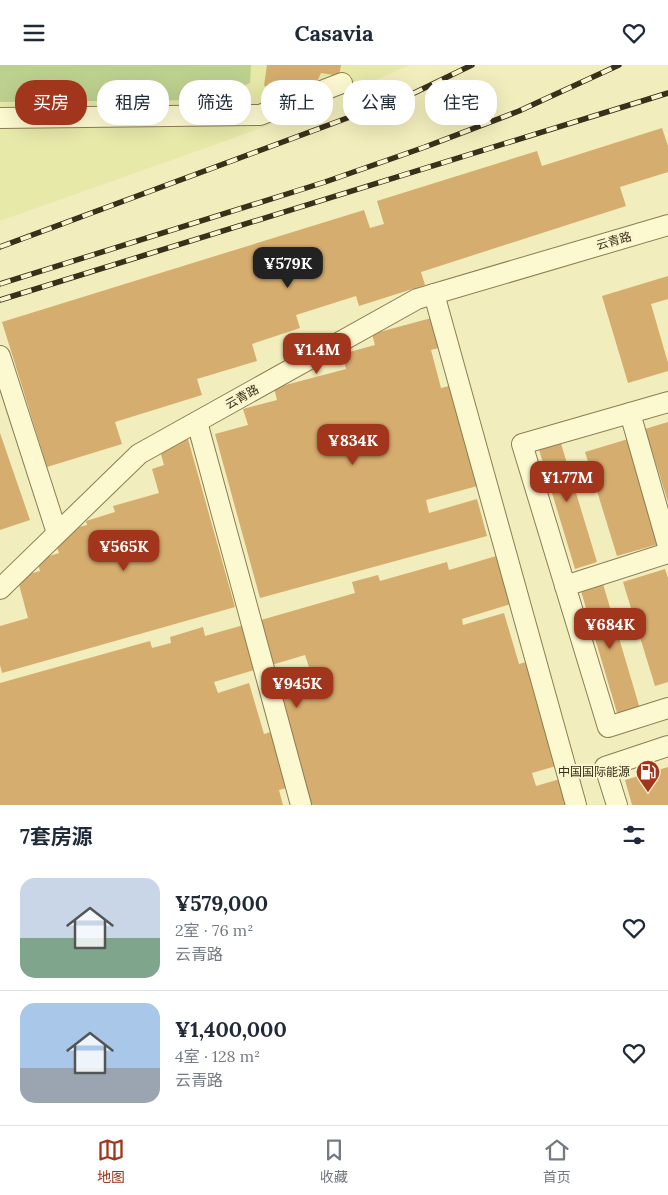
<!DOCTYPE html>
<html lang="zh">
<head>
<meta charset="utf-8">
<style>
	body { margin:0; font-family:Lora,"Noto Sans SC",serif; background:#f6f6f7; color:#1f2937; height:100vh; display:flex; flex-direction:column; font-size:19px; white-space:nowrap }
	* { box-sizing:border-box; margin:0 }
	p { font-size:16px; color:#747a83 }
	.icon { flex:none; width:28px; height:28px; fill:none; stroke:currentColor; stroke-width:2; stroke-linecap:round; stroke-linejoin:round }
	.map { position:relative; height:740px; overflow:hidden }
	.details { display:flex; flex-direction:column; background:#fff; flex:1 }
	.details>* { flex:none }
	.guide { position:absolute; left:15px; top:15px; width:639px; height:45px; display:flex; gap:10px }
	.price { position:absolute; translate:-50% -42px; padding:0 11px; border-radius:10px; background:#a2361d; color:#fff; font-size:16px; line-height:32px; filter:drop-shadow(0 1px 2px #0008) }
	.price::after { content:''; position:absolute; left:50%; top:30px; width:15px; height:11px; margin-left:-8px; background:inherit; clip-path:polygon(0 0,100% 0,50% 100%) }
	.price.active { background:#222; color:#fff }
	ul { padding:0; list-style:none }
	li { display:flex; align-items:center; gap:15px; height:125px; padding:0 20px }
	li+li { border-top:1px solid #e0e1e3 }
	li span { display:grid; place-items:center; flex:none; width:140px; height:100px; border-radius:15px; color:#555 }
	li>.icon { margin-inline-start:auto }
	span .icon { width:60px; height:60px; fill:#fffc; stroke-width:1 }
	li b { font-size:21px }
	h2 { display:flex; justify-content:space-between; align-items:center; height:60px; padding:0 20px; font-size:21px }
	.chip { padding:0 18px; border-radius:20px; background:#fff; box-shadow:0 5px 20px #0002; font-size:18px; line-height:45px }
	.chip.active { background:#a2361d; color:#fff }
	header { display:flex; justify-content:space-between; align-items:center; height:65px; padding:0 20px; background:#fff; font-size:22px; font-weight:800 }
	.tabs { display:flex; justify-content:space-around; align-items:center; height:70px; border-top:1px solid #e0e1e3; background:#fff; font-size:14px; color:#747a83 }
	.tabs a { display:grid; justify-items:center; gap:2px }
	.tabs .active { color:#a2361d }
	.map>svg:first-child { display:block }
</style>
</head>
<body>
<header><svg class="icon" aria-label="menu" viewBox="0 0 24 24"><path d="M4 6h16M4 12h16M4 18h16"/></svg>Casavia<svg class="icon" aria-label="heart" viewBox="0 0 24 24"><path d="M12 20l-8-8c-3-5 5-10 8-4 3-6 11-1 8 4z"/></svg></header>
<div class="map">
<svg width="668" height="740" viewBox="0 0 668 740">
	<rect width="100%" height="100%" fill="#f2edbc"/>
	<polygon fill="#e7e9a9" points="0,0 410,0 295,51 0,156"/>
	<polygon fill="#bdd18f" points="0,0 251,0 250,18 212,35 0,37"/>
	<g fill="#d5ad6e" fill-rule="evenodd">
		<polygon points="267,0 341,0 339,11 321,8 312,28 264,21"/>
		<polygon points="662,63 668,81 668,107 620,122 626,141 421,207 425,220 359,241 356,231 296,250 300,263 252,279 257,296 197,314 202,330 115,357 122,379 47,402 2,257 364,145 370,163 384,159 377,136 537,86 542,101"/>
		<polygon points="668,211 668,234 651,239 668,298 668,306 628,318 602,231"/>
		<polygon points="435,252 443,282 431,285 441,323 453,320 481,420 426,435 429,448 477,434 487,471 260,533 215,369 248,360 243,344 277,335 274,323 346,304 342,289 375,280 372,269"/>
		<polygon points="668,357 668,437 645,364"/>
		<polygon points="0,368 30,455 0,465"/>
		<polygon points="559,372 597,497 575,504 537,378"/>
		<polygon points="188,374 235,542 2,608 0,600 0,561 28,553 17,512 40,506 37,495 59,488 55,477 66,465 87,460 86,456 115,447 113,441 159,428 152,404 164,400 159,382"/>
		<polygon points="628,374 659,479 617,491 585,387"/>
		<path d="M503 489 517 537 462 554 463 560 504 548 519 599 533 595 550 652 542 655 556 701 532 708 536 721 560 714 568 740H307L301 719 279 725 283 740H0V618L150 576 152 583 171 578 170 572 203 562 205 571 355 528 352 517 378 510 380 516 447 497 449 505ZM305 590 310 605 270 616 284 663 264 669 249 618 218 628 214 617Z"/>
		<polygon points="665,504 668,513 668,617 655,621 623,517"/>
		<polygon points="603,519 640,644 618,651 581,526"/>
		<polygon points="668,702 668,740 632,740 625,715"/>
	</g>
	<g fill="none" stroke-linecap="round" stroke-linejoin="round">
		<defs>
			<g id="minor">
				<polyline points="0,53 260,50 342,18"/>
				<polyline points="434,229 576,740"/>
				<polyline points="0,291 57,468"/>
				<polyline points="668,337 522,379 608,662 668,643"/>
				<polyline points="630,348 668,481"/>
				<polyline points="197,357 301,740"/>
				<polyline points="565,521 668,488"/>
				<polyline points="0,524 139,389 417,234 668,160"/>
				<polyline points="617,740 605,702 668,681"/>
			</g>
		</defs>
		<use href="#minor" stroke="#8c7d54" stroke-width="22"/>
		<use href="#minor" stroke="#fcf8d0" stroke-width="20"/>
		<defs>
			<g id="rail">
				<polyline points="0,182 412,29 472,0"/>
				<polyline points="0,219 325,117 425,82 519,46 619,0"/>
				<polyline points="0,235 668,28"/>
			</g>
		</defs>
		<use href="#rail" stroke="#3a301a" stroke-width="5.5"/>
		<use href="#rail" stroke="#f9f5cd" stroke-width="4" stroke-dasharray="11" stroke-linecap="butt"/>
	</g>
	<defs>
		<symbol id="fuel-pin" viewBox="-11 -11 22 30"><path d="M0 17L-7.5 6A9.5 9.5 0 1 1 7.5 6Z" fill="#a2361d" stroke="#f9f5cd"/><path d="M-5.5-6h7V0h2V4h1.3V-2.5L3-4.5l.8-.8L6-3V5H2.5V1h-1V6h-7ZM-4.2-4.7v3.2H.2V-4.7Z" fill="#fff"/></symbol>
	</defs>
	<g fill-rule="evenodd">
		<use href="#fuel-pin" x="634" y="693" width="28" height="38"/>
	</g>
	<g text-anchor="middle" stroke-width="4" stroke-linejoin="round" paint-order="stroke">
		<g font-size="12" fill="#3a301a" stroke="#f9f5cd">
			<text transform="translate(614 176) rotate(-16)" y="4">云青路</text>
			<text transform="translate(242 332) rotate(-29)" y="4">云青路</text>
		</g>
		<g font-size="12" fill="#3a301a" stroke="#f9f5cd" text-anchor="end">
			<text x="630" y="711">中国国际能源</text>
		</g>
	</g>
</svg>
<b class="price active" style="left:288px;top:224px">¥579K</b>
<b class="price" style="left:317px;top:310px">¥1.4M</b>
<b class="price" style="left:353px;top:401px">¥834K</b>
<b class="price" style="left:567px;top:438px">¥1.77M</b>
<b class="price" style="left:124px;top:507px">¥565K</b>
<b class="price" style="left:610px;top:585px">¥684K</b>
<b class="price" style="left:297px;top:644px">¥945K</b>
<div class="guide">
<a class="chip active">买房</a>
<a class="chip">租房</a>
<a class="chip">筛选</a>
<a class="chip">新上</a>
<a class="chip">公寓</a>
<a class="chip">住宅</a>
</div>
</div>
<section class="details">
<h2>7套房源<svg class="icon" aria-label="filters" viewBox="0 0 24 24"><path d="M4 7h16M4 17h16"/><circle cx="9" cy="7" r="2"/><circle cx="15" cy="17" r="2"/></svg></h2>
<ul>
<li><span style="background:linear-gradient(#c9d6e8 60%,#7fa58c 0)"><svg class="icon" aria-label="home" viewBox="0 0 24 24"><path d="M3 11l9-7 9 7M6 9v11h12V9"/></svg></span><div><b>¥579,000</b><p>2室 · 76 m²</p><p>云青路</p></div><svg class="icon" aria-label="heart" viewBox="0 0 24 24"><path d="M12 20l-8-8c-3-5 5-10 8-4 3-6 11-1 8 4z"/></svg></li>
<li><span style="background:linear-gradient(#a9c7e8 65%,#9aa5b1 0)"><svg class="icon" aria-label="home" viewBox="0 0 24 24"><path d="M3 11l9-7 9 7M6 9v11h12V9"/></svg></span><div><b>¥1,400,000</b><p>4室 · 128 m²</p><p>云青路</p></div><svg class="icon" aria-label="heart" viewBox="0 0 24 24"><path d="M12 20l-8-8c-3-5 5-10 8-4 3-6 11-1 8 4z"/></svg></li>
</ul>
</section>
<nav class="tabs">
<a class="active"><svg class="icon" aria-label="map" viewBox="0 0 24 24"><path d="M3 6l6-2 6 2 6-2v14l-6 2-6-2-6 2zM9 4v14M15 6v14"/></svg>地图</a>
<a><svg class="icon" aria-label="saved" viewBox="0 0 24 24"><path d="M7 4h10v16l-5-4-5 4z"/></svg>收藏</a>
<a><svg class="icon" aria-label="home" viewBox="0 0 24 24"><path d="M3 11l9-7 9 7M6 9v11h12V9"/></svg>首页</a>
</nav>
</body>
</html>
